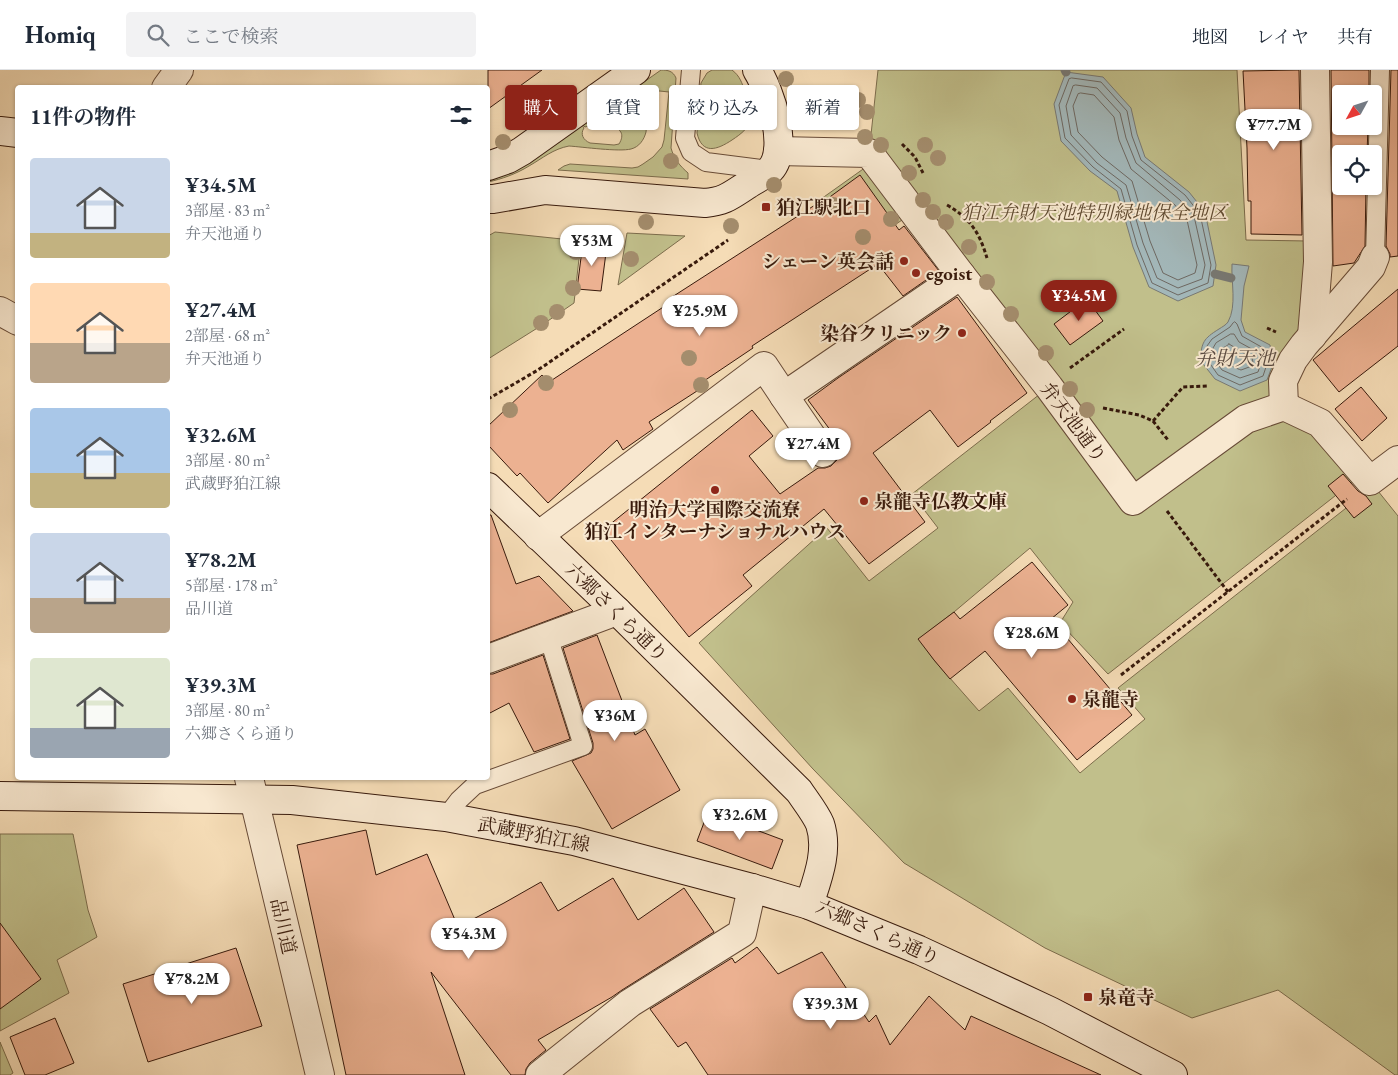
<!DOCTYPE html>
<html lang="ja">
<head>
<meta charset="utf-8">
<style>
	body { margin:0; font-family:"EB Garamond","Noto Serif JP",serif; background:#f2f2f3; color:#1f2937; height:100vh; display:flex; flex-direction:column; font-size:19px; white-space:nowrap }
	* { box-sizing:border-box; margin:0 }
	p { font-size:16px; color:#747a83 }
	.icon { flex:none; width:28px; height:28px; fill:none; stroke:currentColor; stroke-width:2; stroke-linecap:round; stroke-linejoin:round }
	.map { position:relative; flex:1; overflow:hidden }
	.sheet { position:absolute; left:15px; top:15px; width:475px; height:695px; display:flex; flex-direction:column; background:#fff; border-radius:5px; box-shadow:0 1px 4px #0004 }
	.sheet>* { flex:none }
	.banner { position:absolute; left:505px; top:15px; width:475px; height:45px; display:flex; gap:10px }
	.needle { width:32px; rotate:230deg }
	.tools { position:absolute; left:1332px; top:15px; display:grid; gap:10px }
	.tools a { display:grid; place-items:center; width:50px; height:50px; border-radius:5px; background:#fff; box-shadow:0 1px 4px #0004; font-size:25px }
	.price { position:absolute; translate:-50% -42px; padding:0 11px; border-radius:18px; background:#fff; color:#222; font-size:16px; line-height:32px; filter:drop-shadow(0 1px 2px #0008) }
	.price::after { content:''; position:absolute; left:50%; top:30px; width:15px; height:11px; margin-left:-8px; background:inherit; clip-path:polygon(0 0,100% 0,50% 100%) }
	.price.current { background:#8f2418; color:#fff }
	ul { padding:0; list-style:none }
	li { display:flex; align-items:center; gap:15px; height:125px; padding:0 15px }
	li span { display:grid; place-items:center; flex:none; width:140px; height:100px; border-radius:5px; color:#555 }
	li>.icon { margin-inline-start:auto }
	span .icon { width:60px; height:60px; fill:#fffc; stroke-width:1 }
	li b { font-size:21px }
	h2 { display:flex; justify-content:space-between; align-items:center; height:60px; padding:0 15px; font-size:21px }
	.pill { padding:0 18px; border-radius:5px; background:#fff; box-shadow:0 1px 4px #0004; font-size:18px; line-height:45px }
	.pill.current { background:#8f2418; color:#fff }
	header { display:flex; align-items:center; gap:30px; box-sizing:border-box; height:70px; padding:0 25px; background:#fff; border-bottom:1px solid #e0e1e3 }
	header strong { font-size:24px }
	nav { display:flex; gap:28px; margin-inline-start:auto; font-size:18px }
	.search { width:350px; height:45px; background:#f2f2f3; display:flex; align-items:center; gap:12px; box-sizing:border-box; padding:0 18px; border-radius:5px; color:#747a83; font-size:19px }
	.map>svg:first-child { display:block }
</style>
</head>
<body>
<header>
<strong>Homiq</strong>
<div class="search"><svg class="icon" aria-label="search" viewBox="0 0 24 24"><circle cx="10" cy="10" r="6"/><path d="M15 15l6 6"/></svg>ここで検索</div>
<nav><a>地図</a><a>レイヤ</a><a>共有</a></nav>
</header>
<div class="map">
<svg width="1398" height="1005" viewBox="0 0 1398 1005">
	<rect width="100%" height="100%" fill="#f5dcb6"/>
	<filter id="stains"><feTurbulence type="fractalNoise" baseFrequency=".004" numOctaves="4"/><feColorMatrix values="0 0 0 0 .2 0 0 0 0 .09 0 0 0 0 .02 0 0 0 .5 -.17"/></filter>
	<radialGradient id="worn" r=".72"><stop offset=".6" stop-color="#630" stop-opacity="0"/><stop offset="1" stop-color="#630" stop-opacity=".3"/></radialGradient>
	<g fill="#c1bf8b" stroke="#7c6c4c">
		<path d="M661 0C668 0 673 1 676 8L671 78C674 89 680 96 688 103V109L558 100 564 96 570 94 632 98 638 97 643 94 653 87 662 77 664 70 669 22 650 20 646 62C644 70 639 77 631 79 619 82 583 77 569 76 553 79 543 88 529 96 516 104 502 109 488 112V108L525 95 582 55 584 58C580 64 583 70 590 73L614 75 619 74C632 53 596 53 585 57L583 55Z"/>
		<path d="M712 0H732C740 6 742 13 745 22 748 29 752 37 752 44 751 57 741 64 732 70 717 80 702 85 697 63L701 13 707 3Z"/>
		<polygon points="878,0 1237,0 1246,170 1308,171 1312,266 1283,311 1363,404 1108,604 1060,553 1073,532 1030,478 954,542 919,569 934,590 979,641 1008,618 1080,703 1145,649 1118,618 1374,416 1398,446 1398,1005 1395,1005 1278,920 1192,948 1045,878 904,793 813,699 699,573 827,458 869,511 938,458 912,424 1049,317 869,83"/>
		<polygon points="866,97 902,150 857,181 821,129"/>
		<polygon points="495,162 581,171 574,233 539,257 488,289 488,166"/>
		<polygon points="627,163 685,166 618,215"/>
		<polygon points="0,764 73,764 88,840 97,867 57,890 69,923 0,961"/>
		<polygon points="0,972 13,1003 10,1005 0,1005"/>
	</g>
	<g fill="#a3b8ba" stroke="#787974">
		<polygon points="1066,2 1103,7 1131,38 1137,64 1145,87 1189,122 1205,142 1216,195 1213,216 1178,231 1149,217 1133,177 1117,121 1090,101 1061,71 1054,34"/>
		<path d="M1232 194 1249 196 1244 216 1241 250 1245 262 1270 275 1273 294 1267 310 1240 321 1215 309 1200 290C1202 272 1203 269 1219 259 1222 257 1226 255 1228 252 1237 236 1231 212 1232 194Z"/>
	</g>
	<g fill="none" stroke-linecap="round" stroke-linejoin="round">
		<g stroke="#6e6963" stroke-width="1">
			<polygon points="1072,8 1101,12 1127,41 1132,66 1141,90 1185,125 1200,144 1211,195 1208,213 1178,225 1152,213 1137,175 1121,119 1093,97 1065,68 1059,35 1069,9"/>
			<polygon points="1076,15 1097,18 1120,43 1126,68 1136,93 1180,130 1194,146 1205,195 1202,209 1178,218 1157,208 1143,173 1126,115 1097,93 1071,65 1066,36 1073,16"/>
			<polygon points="1081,23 1094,25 1114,47 1119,70 1131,99 1175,135 1187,150 1197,195 1195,203 1178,210 1163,203 1150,171 1132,111 1102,87 1078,62 1073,36 1078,24"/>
			<polygon points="1235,252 1237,254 1242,266 1265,279 1267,294 1263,306 1240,315 1218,305 1206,288 1207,276 1212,269 1230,257 1233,253"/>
			<polygon points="1231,264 1234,264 1239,272 1259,283 1261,293 1258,302 1240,308 1222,300 1212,286 1213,278 1216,273"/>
			<path d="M1229 274 1252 288 1253 292 1252 296 1241 300C1235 298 1213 288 1222 279 1222 278 1229 275 1229 274Z"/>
		</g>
		<g stroke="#787974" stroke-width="9">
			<polyline points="1065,0 1066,2"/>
			<polyline points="1215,204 1231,208"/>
		</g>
	</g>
	<g fill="#ecb191" stroke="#381a0c">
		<polygon points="488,0 542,0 488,39"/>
		<polygon points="1299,0 1302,165 1251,164 1251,131 1248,131 1247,78 1243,1"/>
		<polygon points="1331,0 1369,0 1369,24 1341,24 1341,56 1368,56 1367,84 1341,84 1341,116 1366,116 1365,176 1354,193 1333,196"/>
		<polygon points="1391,0 1398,0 1398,186 1390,187 1390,184 1386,176"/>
		<polygon points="860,105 899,160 904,156 939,201 903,226 878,194 752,276 753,278 695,317 697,321 649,352 653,359 623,380 617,370 548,433 520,403 517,406 488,375 488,356 542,305 549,312 674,230 669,229 815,135 816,137"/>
		<polygon points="583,172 607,175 601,221 577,219"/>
		<polygon points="1398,219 1398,276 1339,322 1313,290"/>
		<polygon points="957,227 1027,323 990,351 991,352 958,377 930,340 873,383 925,452 869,494 824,439 743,505 752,516 689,567 603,460 752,340 773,366 749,386 780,424 818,398 825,398 831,396 837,390 838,384 845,380 808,330 838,308"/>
		<polygon points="1087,229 1103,251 1070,275 1054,254"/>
		<polygon points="1361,317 1387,348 1362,371 1335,339"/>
		<polygon points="1343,404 1358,421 1366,426 1372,434 1354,448 1328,416"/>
		<polygon points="488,445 491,445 516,514 539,506 573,541 488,573"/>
		<polygon points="1032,492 1068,535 1051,549 1132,645 1077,690 985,581 950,609 934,590 918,569 954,542 960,549"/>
		<polygon points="597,565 635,665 645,659 680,720 612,759 572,691 591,683 593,679 593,673 563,578"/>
		<polygon points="543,585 570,669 534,682 509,633 488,644 488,604 493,604"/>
		<polygon points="708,742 783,770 772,799 697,771"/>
		<polygon points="366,760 376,805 427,784 458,857 504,833 541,812 558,841 613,808 638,850 684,818 714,862 622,920 612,927 538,970 546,980 530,993 526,999 525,1005 511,1005 431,902 465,1005 346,1005 297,775"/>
		<polygon points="0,853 41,909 0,939"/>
		<polygon points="757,877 778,904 822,882 869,952 876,945 890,975 929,926 965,960 971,946 1101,1005 708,1005 686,972 678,977 650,939 732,888 735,893"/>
		<polygon points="236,878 262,956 148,992 123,914"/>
		<polygon points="55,948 74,993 45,1005 25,1005 10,967"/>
	</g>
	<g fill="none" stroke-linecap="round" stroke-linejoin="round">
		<defs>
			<g id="lane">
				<polyline points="691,0 685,68 691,82 706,92 769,100"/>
				<polyline points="1375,187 1380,0"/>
				<polyline points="446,747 459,730 475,715 583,676 548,566"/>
			</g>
			<g id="street">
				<polyline points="166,18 179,0"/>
				<polyline points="778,81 869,83 961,205 1049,317 1133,431 1246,349 1284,336 1320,353 1370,411 1398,390"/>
				<polyline points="0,241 18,251"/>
				<polyline points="1312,266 1318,192 1315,0"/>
				<polyline points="784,326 823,383"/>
				<polyline points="1284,336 1283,311 1293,290 1304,275 1371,197 1375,187"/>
				<polyline points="538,466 764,296 784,326 961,205"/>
				<polyline points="488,589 617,541"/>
				<polyline points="249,708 320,1005"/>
				<polyline points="540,1005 630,933 742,863 752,818"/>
			</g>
			<g id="secondary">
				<polyline points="0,61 18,63"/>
				<polyline points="488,96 508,89 522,81 636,0"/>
				<path d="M488 129H493L545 120 705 133C725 131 730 126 747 115 754 110 764 106 770 100 790 79 770 21 757 0"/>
				<path d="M488 417 617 541 799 721C805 730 816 744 820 754 829 781 817 810 809 835"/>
				<polyline points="0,726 292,730 446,747 574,771 752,818 809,835 919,880 1050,941 1173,1005"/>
			</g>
		</defs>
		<use href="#lane" stroke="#674a36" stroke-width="20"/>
		<use href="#street" stroke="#674a36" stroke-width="30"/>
		<use href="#secondary" stroke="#381a0c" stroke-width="30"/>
		<g stroke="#381a0c" stroke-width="3" stroke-dasharray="4 2.5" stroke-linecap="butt">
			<polyline points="902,74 915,87 923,103"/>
			<path d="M947 135C971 149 979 162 987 188"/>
			<polyline points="1267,258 1276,262"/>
			<polyline points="1070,298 1124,259"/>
			<polyline points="488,329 538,300 728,170"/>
			<polyline points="1103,338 1139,345 1153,351 1183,317 1207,316"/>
			<polyline points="1153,351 1168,370"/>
			<polyline points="1167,441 1228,522"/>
			<polyline points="1121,605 1347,429"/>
		</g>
		<use href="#lane" stroke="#f8e8d0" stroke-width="18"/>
		<use href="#street" stroke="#f8e8d0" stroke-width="28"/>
		<use href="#secondary" stroke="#f8e8d0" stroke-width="28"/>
	</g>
	<g fill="#a48d6d">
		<circle cx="786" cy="9" r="8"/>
		<circle cx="858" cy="30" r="8"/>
		<circle cx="867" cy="42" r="8"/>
		<circle cx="865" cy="67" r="8"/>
		<circle cx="503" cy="72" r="8"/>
		<circle cx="881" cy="75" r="8"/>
		<circle cx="925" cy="75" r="8"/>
		<circle cx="938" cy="88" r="8"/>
		<circle cx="671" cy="91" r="8"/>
		<circle cx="909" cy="103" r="8"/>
		<circle cx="774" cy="115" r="8"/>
		<circle cx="923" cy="130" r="8"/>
		<circle cx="833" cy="135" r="8"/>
		<circle cx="933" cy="142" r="8"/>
		<circle cx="891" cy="149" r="8"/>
		<circle cx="646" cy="152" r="8"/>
		<circle cx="946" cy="152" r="8"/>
		<circle cx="731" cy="156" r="8"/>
		<circle cx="863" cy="167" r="8"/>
		<circle cx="969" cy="177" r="8"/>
		<circle cx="576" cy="182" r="8"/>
		<circle cx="631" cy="189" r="8"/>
		<circle cx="987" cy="212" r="8"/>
		<circle cx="573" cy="218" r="8"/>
		<circle cx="557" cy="242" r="8"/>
		<circle cx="1011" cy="244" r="8"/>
		<circle cx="541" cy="253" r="8"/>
		<circle cx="1046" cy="283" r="8"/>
		<circle cx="689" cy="288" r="8"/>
		<circle cx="546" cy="313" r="8"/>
		<circle cx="701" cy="315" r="8"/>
		<circle cx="1070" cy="319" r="8"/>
		<circle cx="510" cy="340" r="8"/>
		<circle cx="1087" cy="340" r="8"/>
	</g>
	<g fill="#8f2418" stroke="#f8e8d0" stroke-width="2">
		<rect x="761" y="132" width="10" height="10" rx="2.5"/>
		<circle cx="904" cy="191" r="5"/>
		<circle cx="916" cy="203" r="5"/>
		<circle cx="962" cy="263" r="5"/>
		<circle cx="715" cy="420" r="5"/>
		<circle cx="864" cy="431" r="5"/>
		<circle cx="1072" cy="629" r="5"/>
		<rect x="1083" y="922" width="10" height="10" rx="2.5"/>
	</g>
	<g text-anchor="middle" stroke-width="4" stroke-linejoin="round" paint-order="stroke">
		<g font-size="19" font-weight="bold" fill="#381a0c" stroke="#f8e8d0" text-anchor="start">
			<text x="776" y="144">狛江駅北口</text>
			<text x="894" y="198" text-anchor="end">シェーン英会話</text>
			<text x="926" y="210">egoist</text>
			<text x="952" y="270" text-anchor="end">染谷クリニック</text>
			<text x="874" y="438">泉龍寺仏教文庫</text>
			<text x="715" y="446" text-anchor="middle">明治大学国際交流寮<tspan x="715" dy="22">狛江インターナショナルハウス</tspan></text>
			<text x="1082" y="636">泉龍寺</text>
			<text x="1098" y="934">泉竜寺</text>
		</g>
		<g font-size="19" font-style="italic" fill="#614c32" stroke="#f8e8d0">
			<text x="1094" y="149">狛江弁財天池特別緑地保全地区</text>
		</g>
		<g font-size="19" fill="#381a0c" stroke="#f8e8d0">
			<text transform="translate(1074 352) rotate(53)" y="7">弁天池通り</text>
			<text transform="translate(617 542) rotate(44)" y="7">六郷さくら通り</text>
			<text transform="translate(534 764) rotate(11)" y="7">武蔵野狛江線</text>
			<text transform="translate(284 856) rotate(77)" y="7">品川道</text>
			<text transform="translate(878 862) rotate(24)" y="7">六郷さくら通り</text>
		</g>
		<g font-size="20" font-style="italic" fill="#584940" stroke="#f8e8d0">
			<text x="1235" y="295">弁財天池</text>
		</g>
	</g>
	<rect width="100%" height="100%" filter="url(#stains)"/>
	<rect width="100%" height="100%" fill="url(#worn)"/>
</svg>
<div class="tools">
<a><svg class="needle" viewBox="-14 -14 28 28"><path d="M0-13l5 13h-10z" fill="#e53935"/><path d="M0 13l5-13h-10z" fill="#747a83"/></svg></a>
<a><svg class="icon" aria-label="locate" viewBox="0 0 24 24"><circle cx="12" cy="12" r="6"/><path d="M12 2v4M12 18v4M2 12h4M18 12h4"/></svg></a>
</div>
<b class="price" style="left:1274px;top:81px">¥77.7M</b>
<b class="price" style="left:592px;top:197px">¥53M</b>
<b class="price current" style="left:1079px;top:252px">¥34.5M</b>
<b class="price" style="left:700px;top:267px">¥25.9M</b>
<b class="price" style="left:813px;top:400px">¥27.4M</b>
<b class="price" style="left:1032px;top:589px">¥28.6M</b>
<b class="price" style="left:615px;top:672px">¥36M</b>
<b class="price" style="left:740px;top:771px">¥32.6M</b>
<b class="price" style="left:469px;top:890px">¥54.3M</b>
<b class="price" style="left:192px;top:935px">¥78.2M</b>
<b class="price" style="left:831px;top:960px">¥39.3M</b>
<div class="banner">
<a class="pill current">購入</a>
<a class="pill">賃貸</a>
<a class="pill">絞り込み</a>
<a class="pill">新着</a>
</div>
<section class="sheet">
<h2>11件の物件<svg class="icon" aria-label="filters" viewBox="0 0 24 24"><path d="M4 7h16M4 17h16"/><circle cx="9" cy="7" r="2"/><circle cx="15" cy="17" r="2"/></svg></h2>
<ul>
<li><span style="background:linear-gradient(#c9d6e8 75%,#c2b280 0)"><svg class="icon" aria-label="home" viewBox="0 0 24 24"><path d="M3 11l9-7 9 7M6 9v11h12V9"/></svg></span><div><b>¥34.5M</b><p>3部屋 · 83 m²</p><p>弁天池通り</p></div></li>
<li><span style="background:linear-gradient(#ffd9b3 60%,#b9a48a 0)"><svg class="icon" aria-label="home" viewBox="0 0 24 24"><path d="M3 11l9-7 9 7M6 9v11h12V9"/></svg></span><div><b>¥27.4M</b><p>2部屋 · 68 m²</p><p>弁天池通り</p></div></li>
<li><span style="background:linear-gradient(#a9c7e8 65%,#c2b280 0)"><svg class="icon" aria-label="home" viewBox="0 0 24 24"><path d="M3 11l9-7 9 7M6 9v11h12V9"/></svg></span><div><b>¥32.6M</b><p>3部屋 · 80 m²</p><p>武蔵野狛江線</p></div></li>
<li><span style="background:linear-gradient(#c9d6e8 65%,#b9a48a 0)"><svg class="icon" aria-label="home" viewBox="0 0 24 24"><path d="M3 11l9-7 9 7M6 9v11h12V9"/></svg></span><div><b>¥78.2M</b><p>5部屋 · 178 m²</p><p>品川道</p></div></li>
<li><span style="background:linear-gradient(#dfe7d0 70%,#9aa5b1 0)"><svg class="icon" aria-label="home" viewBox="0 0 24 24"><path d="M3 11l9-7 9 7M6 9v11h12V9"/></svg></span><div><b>¥39.3M</b><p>3部屋 · 80 m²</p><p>六郷さくら通り</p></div></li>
</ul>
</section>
</div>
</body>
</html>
